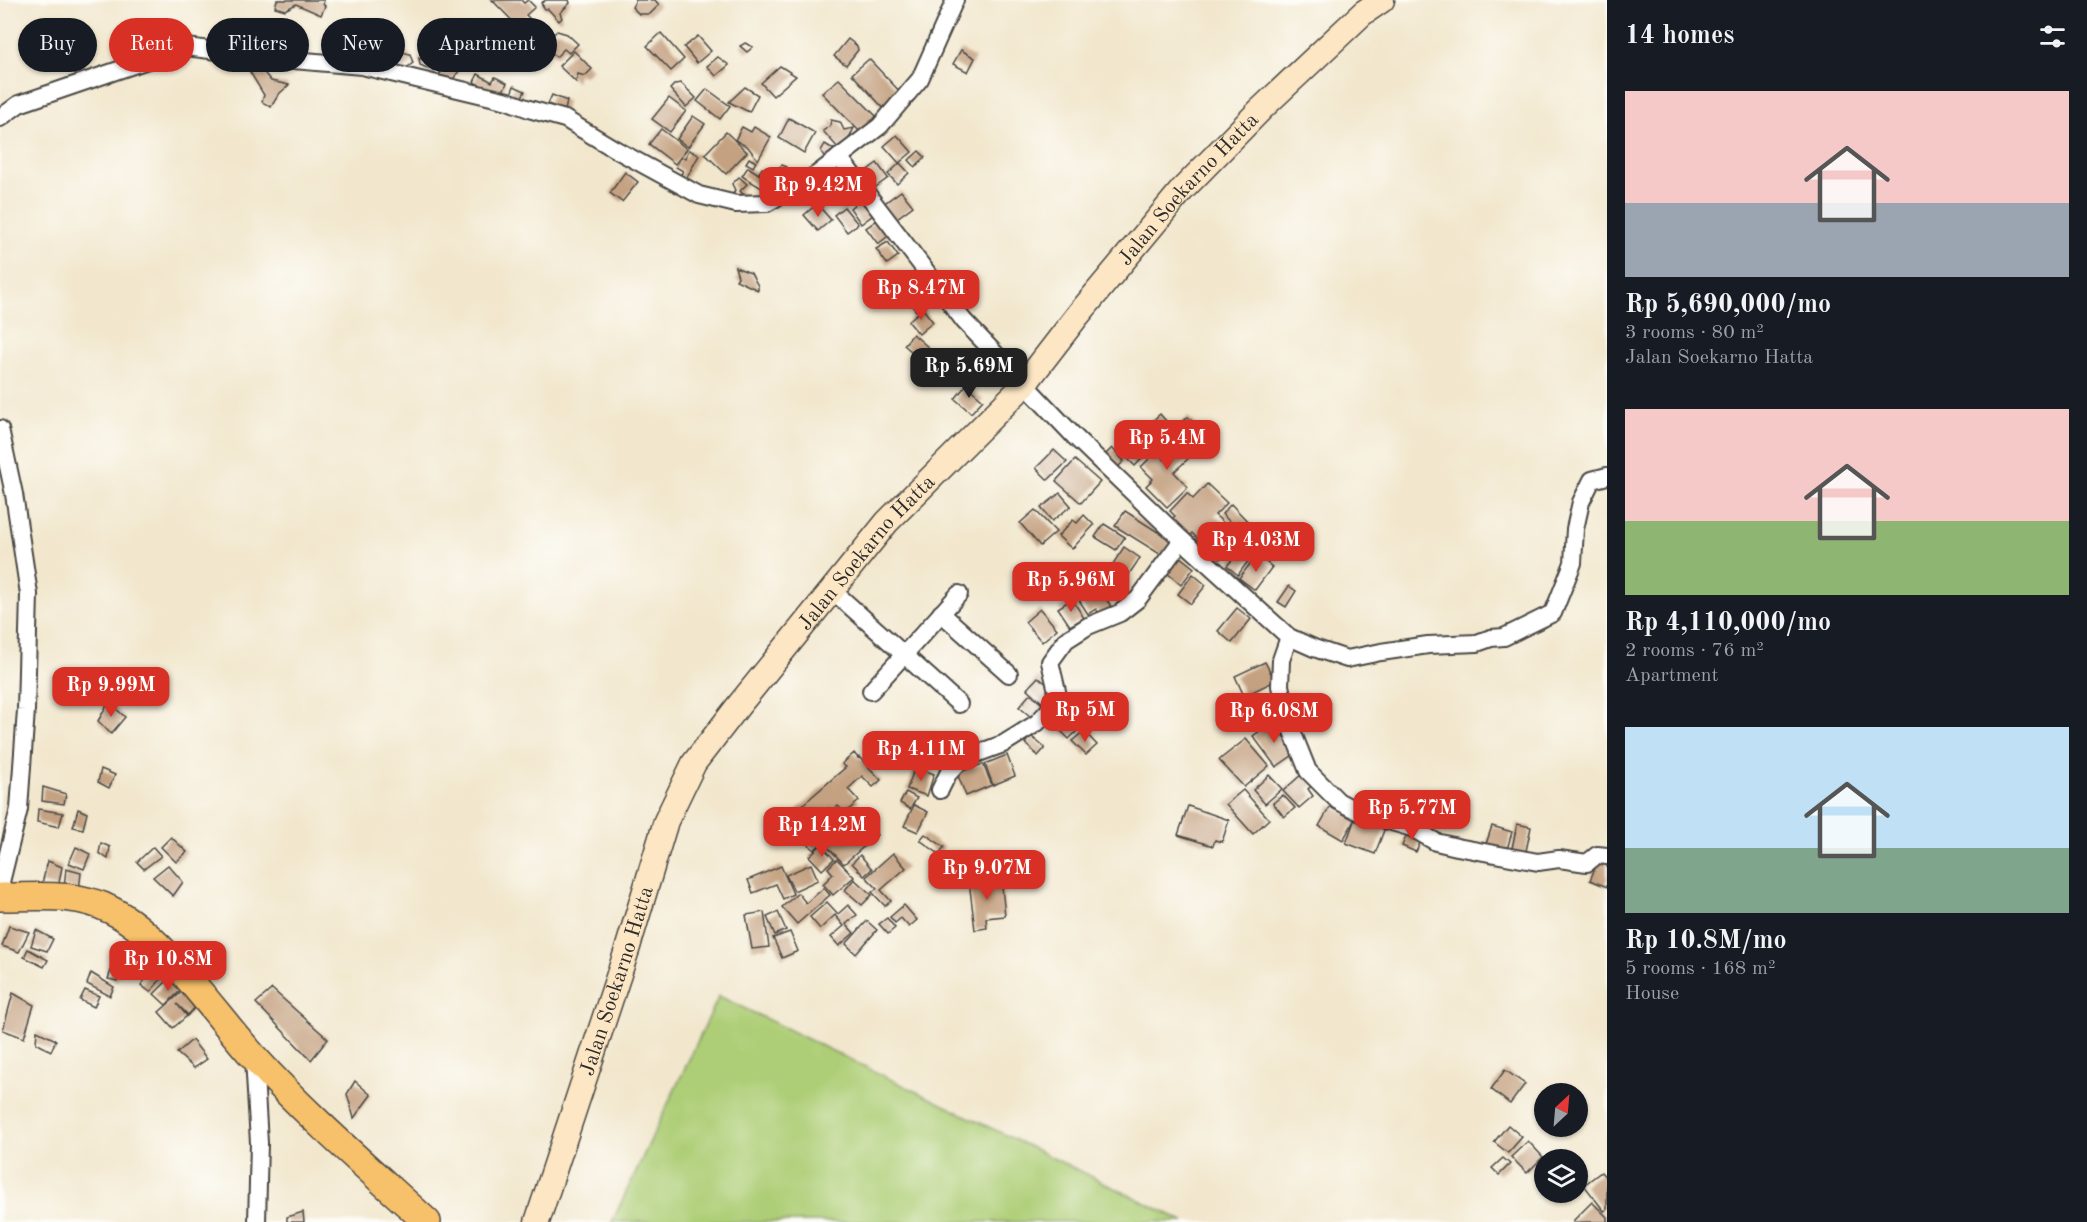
<!DOCTYPE html>
<html lang="en">
<head>
<meta charset="utf-8">
<style>
	body { margin:0; font-family:"Old Standard TT",serif; background:#242831; color:#f1f3f6; height:100vh; display:flex; flex-direction:column; font-size:22px; white-space:nowrap }
	* { box-sizing:border-box; margin:0 }
	p { font-size:20px; color:#9ea1a6 }
	.icon { flex:none; width:33px; height:33px; fill:none; stroke:currentColor; stroke-width:2; stroke-linecap:round; stroke-linejoin:round }
	.map { position:relative; flex:1; overflow:hidden }
	.side { display:flex; flex-direction:column; background:#171b24; width:480px }
	.side>* { flex:none }
	.guide { position:absolute; left:18px; top:18px; width:570px; height:54px; display:flex; gap:12px }
	.needle { width:39px; rotate:26deg }
	.controls { position:absolute; left:1534px; top:1083px; display:grid; gap:12px }
	.controls a { display:grid; place-items:center; width:54px; height:54px; border-radius:50%; background:#171b24; box-shadow:0 2px 4px #0004; font-size:30px }
	.price { position:absolute; translate:-50% -51px; padding:0 14px; border-radius:12px; background:#d93025; color:#fff; font-size:20px; line-height:39px; filter:drop-shadow(0 2px 3px #0008) }
	.price::after { content:''; position:absolute; left:50%; top:36px; width:18px; height:14px; margin-left:-9px; background:inherit; clip-path:polygon(0 0,100% 0,50% 100%) }
	.price.active { background:#222; color:#fff }
	ul { padding:0; list-style:none }
	li { display:grid; align-content:center; gap:12px; height:318px; padding:0 18px }
	li span { display:grid; place-items:center; height:186px; border-radius:0px; color:#555 }
	li>.icon { margin-inline-start:auto }
	span .icon { width:108px; height:108px; fill:#fffc; stroke-width:1 }
	li b { font-size:26px }
	h2 { display:flex; justify-content:space-between; align-items:center; height:72px; padding:0 18px; font-size:26px }
	.pill { padding:0 21px; border-radius:27px; background:#171b24; box-shadow:0 2px 4px #0004; font-size:21px; line-height:54px }
	.pill.active { background:#d93025; color:#fff }
	main { display:flex; flex:1; min-height:0 }
	.map>svg:first-child { display:block }
</style>
</head>
<body>
<main>
<div class="map">
<svg width="1607" height="1222" viewBox="0 0 1607 1222">
	<rect width="100%" height="100%" fill="#fdfcf7"/>
	<filter id="ink" filterUnits="userSpaceOnUse"><feTurbulence type="fractalNoise" baseFrequency=".0167" numOctaves="2"/><feDisplacementMap in="SourceGraphic" scale="12" xChannelSelector="R" yChannelSelector="G"/><feConvolveMatrix kernelMatrix="1 2 1 2 8 2 1 2 1" color-interpolation-filters="sRGB"/></filter>
	<filter id="wash" filterUnits="userSpaceOnUse"><feTurbulence type="fractalNoise" baseFrequency=".008" numOctaves="4" result="noise"/><feDisplacementMap in="SourceGraphic" scale="24" xChannelSelector="R" yChannelSelector="G"/><feGaussianBlur stdDeviation="1.35" result="paint"/><feColorMatrix in="noise" values="0 0 0 0 0 0 0 0 0 0 0 0 0 0 0 0 0 1.4 0 .05"/><feComposite in="paint" operator="in"/></filter>
	<g filter="url(#wash)">
		<rect width="100%" height="100%" fill="#f2e7cd"/>
		<polygon fill="#adce76" stroke="#6c7c50" stroke-width="1.5" points="719,996 1185,1222 612,1222"/>
		<g id="blocks">
			<g fill="#c4a181">
				<polygon points="277,0 324,0 323,4 325,6 321,15 296,4 285,10 275,7"/>
				<polygon points="492,0 521,0 524,3 528,0 535,7 526,15 539,28 529,38"/>
				<polygon points="546,0 569,0 570,3 560,13 562,18 559,21 548,9 545,9 541,3"/>
				<polygon points="636,0 655,0 659,5 650,14 639,14 632,7"/>
				<polygon points="557,31 567,34 578,44 569,53 564,49 556,57 543,44"/>
				<polygon points="661,33 684,59 671,71 647,46"/>
				<polygon points="444,35 463,43 459,46 468,52 456,70 459,71 449,85 435,81 443,69 434,64 434,71 420,65 419,58 435,63 434,59"/>
				<polygon points="698,36 711,51 697,63 684,47"/>
				<polygon points="848,39 857,46 858,50 846,65 834,56"/>
				<polygon points="498,43 507,47 507,58 493,51"/>
				<polygon points="745,43 753,47 747,52 740,46"/>
				<polygon points="392,49 410,54 413,63 405,69 387,65"/>
				<polygon points="961,50 975,58 968,72 953,64"/>
				<polygon points="574,51 592,69 585,76 578,74 576,82 559,66"/>
				<polygon points="718,57 729,65 716,76 707,66"/>
				<polygon points="869,59 903,95 888,113 852,74"/>
				<polygon points="780,66 796,76 773,96 761,83"/>
				<polygon points="261,69 271,81 289,85 279,94 271,107 262,102 264,95 250,72"/>
				<polygon points="478,74 492,82 495,77 507,83 500,97 474,82"/>
				<polygon points="839,79 880,120 863,135 822,93"/>
				<polygon points="681,83 696,98 686,107 670,89 675,84"/>
				<polygon points="514,86 525,91 522,97 534,103 508,101"/>
				<polygon points="745,87 758,95 749,112 729,102"/>
				<polygon points="707,89 730,106 720,119 697,101"/>
				<polygon points="552,95 567,101 565,111 548,104"/>
				<polygon points="669,98 686,111 670,132 652,119"/>
				<polygon points="693,116 705,124 688,147 677,139"/>
				<polygon points="789,118 815,133 804,153 779,138"/>
				<polygon points="831,120 840,122 844,130 854,128 847,142 839,149 823,131 830,126"/>
				<polygon points="742,127 751,132 754,127 771,137 758,160 748,147 735,140"/>
				<polygon points="661,129 687,149 675,164 649,144"/>
				<polygon points="726,132 747,152 726,174 705,154"/>
				<polygon points="897,135 912,152 899,163 884,146"/>
				<polygon points="825,144 838,152 829,165 821,151"/>
				<polygon points="689,150 699,155 686,179 680,176 683,171 676,167 681,157 685,158"/>
				<polygon points="919,151 925,157 915,167 909,160"/>
				<polygon points="749,158 756,162 753,167 746,163"/>
				<polygon points="877,163 888,178 876,187 865,172"/>
				<polygon points="900,163 909,173 897,184 888,174"/>
				<polygon points="782,165 787,167 785,173 786,177 782,183 773,172"/>
				<polygon points="748,167 768,180 763,189 742,176"/>
				<polygon points="762,168 769,172 767,177 759,173"/>
				<polygon points="625,172 638,182 622,202 610,193"/>
				<polygon points="739,177 747,184 740,191 748,199 731,199 735,190 732,184"/>
				<polygon points="901,191 913,206 893,221 882,205"/>
				<polygon points="862,199 873,215 861,224 850,208"/>
				<polygon points="817,204 831,220 818,231 804,215"/>
				<polygon points="844,207 858,224 847,232 834,215"/>
				<polygon points="880,218 892,233 878,244 866,228"/>
				<polygon points="888,242 898,256 887,264 876,249"/>
				<polygon points="735,267 751,273 758,286 758,290 736,280 738,277"/>
				<polygon points="926,289 933,298 916,311 909,302"/>
				<polygon points="923,309 933,322 919,334 908,321"/>
				<polygon points="913,334 929,348 919,358 904,345"/>
				<polygon points="966,385 983,400 971,413 955,399"/>
				<polygon points="1160,414 1172,428 1159,440 1146,427"/>
				<polygon points="1188,417 1211,441 1195,456 1172,432"/>
				<polygon points="1144,432 1156,444 1135,466 1123,454"/>
				<polygon points="1172,434 1192,455 1174,472 1188,487 1167,507 1146,486 1153,479 1141,467 1156,452 1165,460 1170,455 1161,445"/>
				<polygon points="1112,448 1124,461 1118,467 1105,455"/>
				<polygon points="1054,450 1067,462 1048,480 1036,468"/>
				<polygon points="1075,460 1100,482 1081,503 1056,481"/>
				<polygon points="1207,484 1227,503 1215,515 1230,529 1209,550 1192,533 1188,537 1171,520 1175,516 1170,511 1187,493 1193,499"/>
				<polygon points="1060,493 1071,506 1052,521 1041,508"/>
				<polygon points="1231,504 1252,526 1243,535 1222,514"/>
				<polygon points="1035,510 1056,532 1040,546 1020,523"/>
				<polygon points="1125,511 1172,541 1163,556 1115,526"/>
				<polygon points="1084,515 1094,525 1072,549 1058,536 1073,520 1077,523"/>
				<polygon points="1104,524 1125,537 1116,550 1095,537"/>
				<polygon points="1226,541 1232,546 1220,559 1214,553"/>
				<polygon points="1124,547 1140,558 1123,583 1107,573"/>
				<polygon points="1241,549 1251,557 1238,575 1227,566"/>
				<polygon points="1257,555 1272,567 1255,590 1239,578"/>
				<polygon points="1179,556 1194,568 1181,585 1166,572"/>
				<polygon points="1193,574 1206,585 1191,604 1178,594"/>
				<polygon points="1289,586 1296,591 1286,607 1278,602"/>
				<polygon points="1100,588 1113,610 1101,616 1096,609 1088,614 1079,600"/>
				<polygon points="1072,599 1084,618 1070,626 1058,608"/>
				<polygon points="1237,608 1251,619 1232,643 1218,631"/>
				<polygon points="1040,609 1057,629 1042,642 1025,622"/>
				<polygon points="1265,662 1275,681 1244,696 1235,676"/>
				<polygon points="1038,677 1055,691 1044,704 1027,689"/>
				<polygon points="1030,694 1047,708 1036,721 1019,707"/>
				<polygon points="109,702 125,717 111,734 98,721"/>
				<polygon points="1067,707 1084,724 1069,739 1052,722"/>
				<polygon points="1273,722 1296,753 1276,767 1253,736"/>
				<polygon points="1084,731 1097,745 1086,755 1072,741"/>
				<polygon points="1031,736 1045,748 1038,756 1025,743"/>
				<polygon points="1246,739 1269,766 1244,787 1219,760"/>
				<polygon points="854,753 858,758 859,757 881,780 873,787 862,776 848,789 859,801 845,813 838,806 832,811 829,808 824,813 829,815 820,823 817,819 813,822 809,818 802,823 793,813 846,767 842,764"/>
				<polygon points="1007,755 1015,776 993,785 985,764"/>
				<polygon points="983,764 992,785 966,796 957,773"/>
				<polygon points="915,767 934,774 927,796 907,789"/>
				<polygon points="101,769 115,775 109,788 98,782"/>
				<polygon points="1303,773 1314,784 1308,789 1313,796 1299,808 1283,791"/>
				<polygon points="1269,775 1282,789 1265,804 1253,790"/>
				<polygon points="43,787 66,794 64,804 42,801"/>
				<polygon points="1243,790 1269,819 1253,834 1226,804"/>
				<polygon points="906,792 917,798 910,809 900,803"/>
				<polygon points="1283,795 1295,808 1284,817 1273,803"/>
				<polygon points="1397,804 1403,807 1398,820 1391,817"/>
				<polygon points="914,805 928,812 918,832 904,826"/>
				<polygon points="1331,805 1355,819 1343,840 1319,826"/>
				<polygon points="1188,806 1229,820 1222,842 1215,840 1213,846 1178,835"/>
				<polygon points="38,809 63,813 59,827 37,822"/>
				<polygon points="78,809 87,813 83,829 73,827"/>
				<polygon points="1357,813 1386,825 1375,854 1346,843"/>
				<polygon points="836,817 847,829 861,817 877,835 844,864 817,836"/>
				<polygon points="1517,824 1531,827 1525,856 1511,853"/>
				<polygon points="806,826 822,843 814,850 798,833"/>
				<polygon points="1492,826 1512,832 1506,853 1485,847"/>
				<polygon points="1409,829 1423,836 1416,852 1402,846"/>
				<polygon points="925,834 944,847 939,854 920,840"/>
				<polygon points="171,837 187,852 176,862 161,847"/>
				<polygon points="101,843 110,847 108,859 99,853"/>
				<polygon points="821,845 834,859 822,870 809,856"/>
				<polygon points="76,847 90,854 84,869 69,863"/>
				<polygon points="153,847 161,856 144,869 137,862"/>
				<polygon points="893,853 906,868 881,890 891,901 885,906 872,892 877,888 866,877"/>
				<polygon points="860,855 872,869 864,876 852,863"/>
				<polygon points="1600,857 1607,860 1607,887 1590,880"/>
				<polygon points="837,859 854,877 833,895 823,884 833,874 828,868"/>
				<polygon points="48,861 62,867 58,888 42,883"/>
				<polygon points="811,864 818,880 794,891 786,875"/>
				<polygon points="168,865 183,882 173,896 153,877"/>
				<polygon points="781,866 793,894 783,899 776,884 753,893 748,880"/>
				<polygon points="66,869 81,873 79,890 64,887"/>
				<polygon points="1001,877 1005,916 986,918 987,928 975,930 969,881"/>
				<polygon points="854,879 872,895 862,905 845,890"/>
				<polygon points="824,888 830,895 797,924 782,907 798,893 806,903"/>
				<polygon points="827,902 838,914 848,905 857,915 846,924 854,933 839,946 831,937 844,926 835,915 820,929 810,917"/>
				<polygon points="904,905 917,920 909,927 901,918 895,923 890,917"/>
				<polygon points="764,912 769,947 752,949 746,915"/>
				<polygon points="778,912 786,930 775,935 767,917"/>
				<polygon points="887,918 895,928 888,934 879,924"/>
				<polygon points="867,921 877,930 856,954 846,944"/>
				<polygon points="9,926 29,932 19,952 2,946"/>
				<polygon points="36,930 53,939 47,951 31,946"/>
				<polygon points="790,932 798,951 782,958 773,938"/>
				<polygon points="28,949 48,960 44,967 24,957"/>
				<polygon points="115,959 125,964 117,981 108,979"/>
				<polygon points="156,964 167,972 150,992 141,985"/>
				<polygon points="91,973 114,987 110,996 87,984"/>
				<polygon points="169,979 181,990 166,1005 154,994"/>
				<polygon points="186,988 200,1002 188,1015 177,1004 187,1016 173,1028 159,1012"/>
				<polygon points="272,989 328,1039 311,1060 256,1003"/>
				<polygon points="85,990 99,996 94,1007 80,1000"/>
				<polygon points="13,993 34,1005 24,1038 3,1030"/>
				<polygon points="37,1031 56,1040 51,1051 36,1043"/>
				<polygon points="192,1040 207,1059 194,1068 177,1053"/>
				<polygon points="1505,1070 1525,1084 1510,1104 1491,1089"/>
				<polygon points="355,1081 371,1095 354,1118 347,1094"/>
				<polygon points="1508,1125 1522,1137 1508,1153 1494,1142"/>
				<polygon points="1528,1141 1543,1157 1527,1173 1511,1157"/>
				<polygon points="1503,1158 1510,1164 1499,1175 1492,1168"/>
				<polygon points="1601,1172 1607,1179 1607,1209 1604,1211 1584,1185"/>
				<polygon points="1592,1202 1607,1217 1607,1222 1574,1222 1573,1221"/>
				<polygon points="303,1212 304,1222 287,1222 287,1217"/>
			</g>
		</g>
	</g>
	<g filter="url(#ink)">
		<use href="#blocks" fill-opacity="0" stroke="#494743" stroke-width="1.5"/>
		<g fill="none" stroke-linecap="round" stroke-linejoin="round">
			<defs>
				<g id="street">
					<polyline points="0,118 19,104 186,47 282,59 362,66 508,101 529,109 565,119 613,148 699,195 736,204 767,203 816,175 880,126 920,79 955,0"/>
					<polyline points="839,157 964,321 1075,437 1182,540 1289,637 1314,648 1347,659 1381,652 1428,645 1477,643 1491,638 1504,637 1553,613 1573,563 1575,529 1581,502 1592,480 1607,476"/>
					<polyline points="0,429 14,494 29,594 26,710 19,809 0,886"/>
					<polyline points="832,590 959,704"/>
					<polyline points="941,613 1009,674"/>
					<polyline points="1289,637 1281,660 1280,686 1290,726 1308,771 1338,801 1361,813 1412,828 1436,842 1457,847 1538,862 1559,859 1587,863 1597,855 1607,856"/>
					<polyline points="871,691 959,594"/>
					<polyline points="940,790 948,774 962,759 1003,744 1037,723 1050,709 1057,691 1050,662 1066,640 1088,626 1120,613 1138,599 1182,540"/>
					<polyline points="254,1058 259,1143 257,1222"/>
				</g>
				<g id="secondary">
					<path id="s1" d="M537 1222 627 950 666 821 694 763 739 705 887 522 1024 385 1078 315 1182 190 1261 109 1363 13 1382 0"/>
				</g>
				<path id="primary" d="M0 897C37 897 77 892 111 910 163 936 213 1012 253 1056 306 1115 368 1168 427 1222"/>
			</defs>
			<use href="#street" stroke="#494743" stroke-width="20"/>
			<use href="#secondary" stroke="#494743" stroke-width="27"/>
			<use href="#primary" stroke="#494743" stroke-width="30"/>
			<use href="#street" stroke="#fff" stroke-width="16"/>
			<use href="#secondary" stroke="#fce6c4" stroke-width="24"/>
			<use href="#primary" stroke="#f7c06b" stroke-width="27"/>
		</g>
	</g>
	<g text-anchor="middle" stroke-width="5" stroke-linejoin="round" paint-order="stroke">
		<g font-size="21" fill="#2b2b2b" stroke="#fdfcf7">
			<text dy="7" stroke="none"><textPath href="#s1" startOffset="1244">Jalan Soekarno Hatta</textPath></text>
			<text dy="7" stroke="none"><textPath href="#s1" startOffset="758">Jalan Soekarno Hatta</textPath></text>
			<text dy="7" stroke="none"><textPath href="#s1" startOffset="254">Jalan Soekarno Hatta</textPath></text>
		</g>
	</g>
</svg>
<div class="controls">
<a><svg class="needle" viewBox="-14 -14 28 28"><path d="M0-13l5 13h-10z" fill="#e53935"/><path d="M0 13l5-13h-10z" fill="#9ea1a6"/></svg></a>
<a><svg class="icon" aria-label="layers" viewBox="0 0 24 24"><path d="M12 4l9 5-9 5-9-5zM3 14l9 5 9-5"/></svg></a>
</div>
<b class="price" style="left:818px;top:218px">Rp 9.42M</b>
<b class="price" style="left:921px;top:321px">Rp 8.47M</b>
<b class="price active" style="left:969px;top:399px">Rp 5.69M</b>
<b class="price" style="left:1167px;top:471px">Rp 5.4M</b>
<b class="price" style="left:1256px;top:573px">Rp 4.03M</b>
<b class="price" style="left:1071px;top:613px">Rp 5.96M</b>
<b class="price" style="left:111px;top:718px">Rp 9.99M</b>
<b class="price" style="left:1085px;top:743px">Rp 5M</b>
<b class="price" style="left:1274px;top:744px">Rp 6.08M</b>
<b class="price" style="left:921px;top:782px">Rp 4.11M</b>
<b class="price" style="left:1412px;top:841px">Rp 5.77M</b>
<b class="price" style="left:822px;top:858px">Rp 14.2M</b>
<b class="price" style="left:987px;top:901px">Rp 9.07M</b>
<b class="price" style="left:168px;top:992px">Rp 10.8M</b>
<div class="guide">
<a class="pill">Buy</a>
<a class="pill active">Rent</a>
<a class="pill">Filters</a>
<a class="pill">New</a>
<a class="pill">Apartment</a>
</div>
</div>
<section class="side">
<h2>14 homes<svg class="icon" aria-label="filters" viewBox="0 0 24 24"><path d="M4 7h16M4 17h16"/><circle cx="9" cy="7" r="2"/><circle cx="15" cy="17" r="2"/></svg></h2>
<ul>
<li><span style="background:linear-gradient(#f6c9c9 60%,#9aa5b1 0)"><svg class="icon" aria-label="home" viewBox="0 0 24 24"><path d="M3 11l9-7 9 7M6 9v11h12V9"/></svg></span><div><b>Rp 5,690,000/mo</b><p>3 rooms · 80 m²</p><p>Jalan Soekarno Hatta</p></div></li>
<li><span style="background:linear-gradient(#f6c9c9 60%,#8fb573 0)"><svg class="icon" aria-label="home" viewBox="0 0 24 24"><path d="M3 11l9-7 9 7M6 9v11h12V9"/></svg></span><div><b>Rp 4,110,000/mo</b><p>2 rooms · 76 m²</p><p>Apartment</p></div></li>
<li><span style="background:linear-gradient(#bfe0f5 65%,#7fa58c 0)"><svg class="icon" aria-label="home" viewBox="0 0 24 24"><path d="M3 11l9-7 9 7M6 9v11h12V9"/></svg></span><div><b>Rp 10.8M/mo</b><p>5 rooms · 168 m²</p><p>House</p></div></li>
</ul>
</section>
</main>
</body>
</html>
